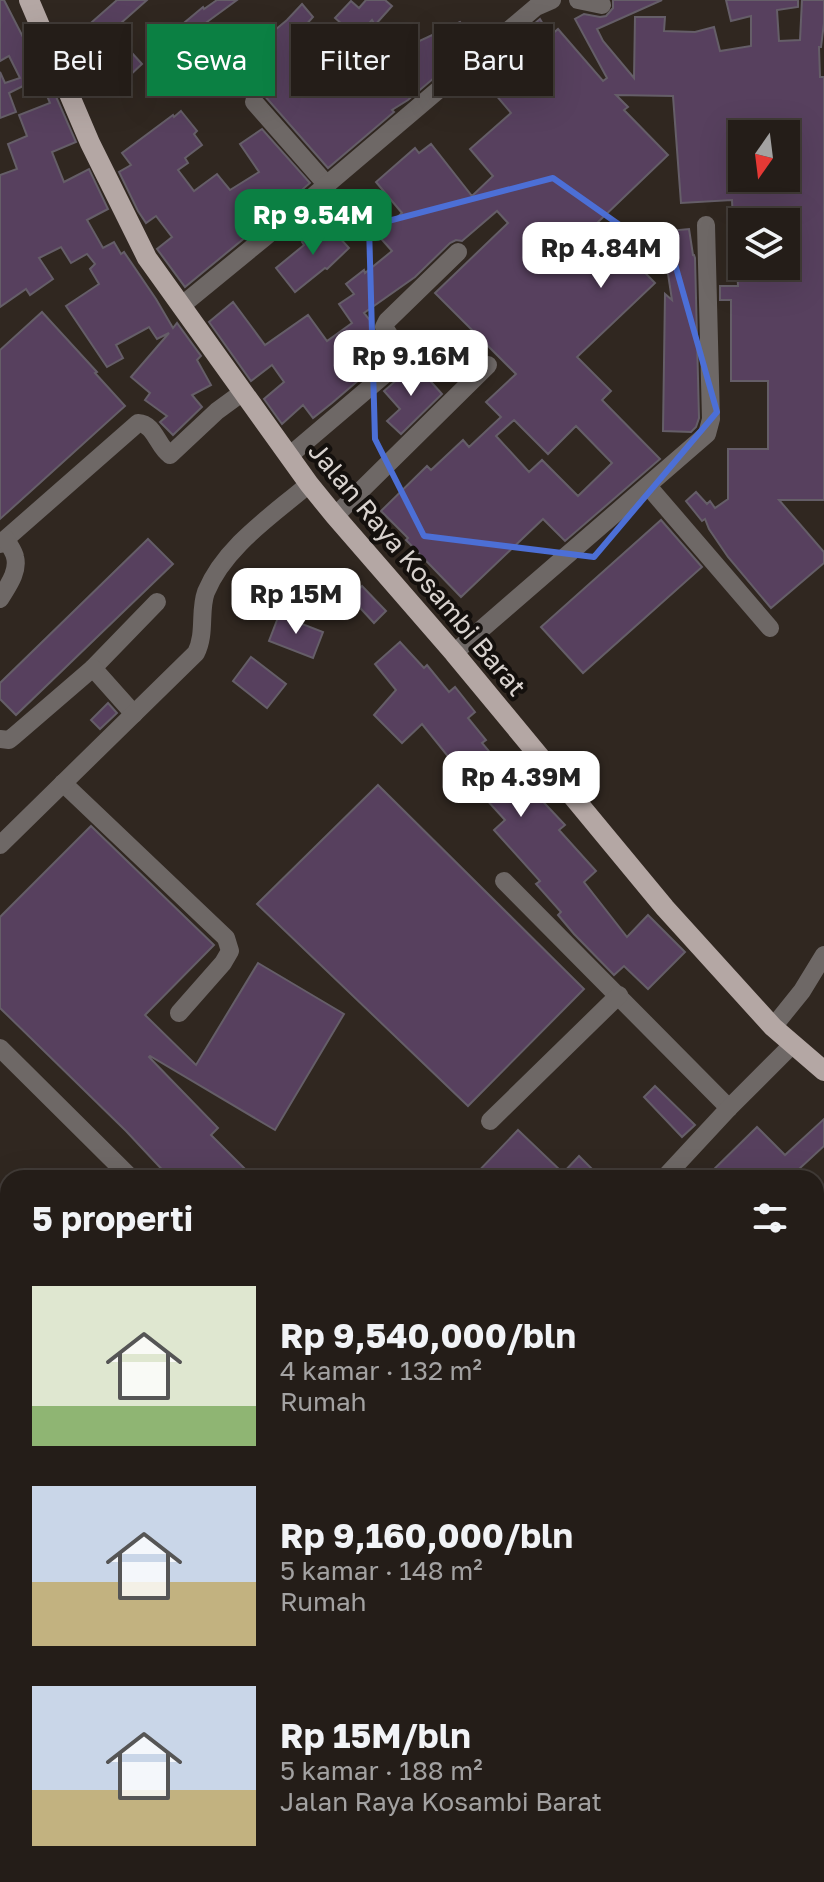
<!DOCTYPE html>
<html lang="id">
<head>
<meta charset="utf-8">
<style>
	body { margin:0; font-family:"Golos Text",sans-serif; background:#2c2621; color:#f1f3f6; height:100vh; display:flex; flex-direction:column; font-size:30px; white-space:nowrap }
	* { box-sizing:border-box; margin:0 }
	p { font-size:26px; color:#a3a2a2 }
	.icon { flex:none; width:44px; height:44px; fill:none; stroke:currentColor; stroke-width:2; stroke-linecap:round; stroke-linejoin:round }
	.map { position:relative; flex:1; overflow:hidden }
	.drawer { position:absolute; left:0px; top:1170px; width:824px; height:712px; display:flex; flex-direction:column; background:#241d18; border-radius:24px 24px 0 0; box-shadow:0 8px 32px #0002,0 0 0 2px #413b37 }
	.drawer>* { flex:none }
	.banner { position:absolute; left:24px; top:24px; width:776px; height:72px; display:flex; gap:16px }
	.needle { width:52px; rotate:194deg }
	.tools { position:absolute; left:728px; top:120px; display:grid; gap:16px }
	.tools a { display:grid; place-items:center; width:72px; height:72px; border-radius:0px; background:#241d18; box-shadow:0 8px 32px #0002,0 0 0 2px #413b37; font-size:40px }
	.price { position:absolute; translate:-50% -68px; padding:0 18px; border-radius:16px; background:#fff; color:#222; font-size:26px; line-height:52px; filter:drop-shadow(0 2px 4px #0008) }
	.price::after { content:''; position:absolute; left:50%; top:48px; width:24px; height:18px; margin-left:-12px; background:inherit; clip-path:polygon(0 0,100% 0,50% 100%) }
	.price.on { background:#0b8043; color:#fff }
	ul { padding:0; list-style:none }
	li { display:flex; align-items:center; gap:24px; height:200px; padding:0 32px }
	li span { display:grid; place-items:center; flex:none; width:224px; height:160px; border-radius:0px; color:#555 }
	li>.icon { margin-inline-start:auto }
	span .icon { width:96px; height:96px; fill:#fffc; stroke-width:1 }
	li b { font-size:34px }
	h2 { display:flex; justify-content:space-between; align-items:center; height:96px; padding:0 32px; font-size:34px }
	.tag { padding:0 28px; border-radius:0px; background:#241d18; box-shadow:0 8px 32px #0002,0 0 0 2px #413b37; font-size:28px; line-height:72px }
	.tag.on { background:#0b8043; color:#fff }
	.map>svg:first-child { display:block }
</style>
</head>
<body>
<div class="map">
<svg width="824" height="1882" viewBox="0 0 824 1882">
	<rect width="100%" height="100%" fill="#302720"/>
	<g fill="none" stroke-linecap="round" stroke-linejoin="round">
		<g stroke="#021011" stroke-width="4">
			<polyline points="0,1558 8,1567"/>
			<polyline points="222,1874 228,1882"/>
		</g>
	</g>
	<g fill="#57405e" stroke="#655e68" stroke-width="2" fill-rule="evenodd">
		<polygon points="0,0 4,0 43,76 9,93 16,112 0,118 0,72 5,83 20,78 9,56 0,61"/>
		<polygon points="117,0 147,0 112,31 142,64 127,78 125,77 103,93 83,64 94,56 76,36"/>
		<polygon points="217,0 237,0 192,33 184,23 203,7 204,9"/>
		<polygon points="366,0 385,0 392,6 375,25 372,20 357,37 335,18 351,1 359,8"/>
		<path d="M613 0H662L597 29 603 41 634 78 635 17H665L664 31 695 32 714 27 720 51 751 46V16L731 21 726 0H798V7L777 10 779 41 800 40 802 0H824V23L821 47H819L820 77H824V500H779L824 552V563L771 608 728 557 709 529 705 519 702 521 686 501 696 492 707 504 710 501 715 508 728 499V449H768V381H731V300H720V286H738L737 266H786V222H733L732 200 681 203 673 96 616 95 628 107 624 110 668 155 597 223 655 283 577 357 611 391 602 400 660 459 565 541 543 519 461 597 406 540 408 538 381 511 427 466 431 470 463 440 469 447 501 417 486 402 516 374 435 293 508 223 497 211 462 241 456 240 450 243 415 277 364 313 373 324 374 334 388 355 332 403 313 418 303 405 282 424 264 399 284 382 272 365 251 381 209 322 233 302 265 345 308 315 327 341 352 323 339 304 354 294 346 284 364 270 365 273 392 251 377 234 402 213 376 182 415 148 419 153 431 144 472 196 493 176 470 149 511 113 490 88 537 47 527 30 540 19 550 36 558 29 603 81 607 78 575 19 584 14 600 17 606 16 613 8ZM742 134H786V178H742ZM514 420 548 454 576 426 612 463 578 496 542 460 529 472 496 436Z"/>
		<polygon points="302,4 313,17 295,37 310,54 331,37 347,57 341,65 349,59 371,85 401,66 384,37 399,27 411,45 460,22 474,39 450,54 454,61 408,100 392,110 394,112 328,168 263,94 257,90 249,91 236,77 270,47 263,40 287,20"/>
		<polygon points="47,76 76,142 52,152 64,182 89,169 108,209 87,220 103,248 114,242 121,254 124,252 156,299 173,328 177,323 201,356 197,360 211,385 192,395 202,407 173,435 160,422 167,416 145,400 150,393 131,377 169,333 157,339 149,327 116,345 123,358 107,367 66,306 99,284 90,269 95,264 87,254 71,263 61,247 39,258 53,279 30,295 26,289 0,307 0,175 17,169 8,144 27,136 19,115 50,103 40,79"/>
		<polygon points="181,111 197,131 194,134 202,145 185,158 188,163 178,170 194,191 217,174 230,190 259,172 240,144 262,129 310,183 283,206 279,202 252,220 258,227 185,287 157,249 172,237 156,216 146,223 138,211 119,172 131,165 122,153 173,115 174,117"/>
		<polygon points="325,222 349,248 327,269 325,268 295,292 276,268 304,245 302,242"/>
		<polygon points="689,229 693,255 694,255 695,258 699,418 696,427 691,432 663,431 665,294 672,300 665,254 661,255 659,232"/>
		<polygon points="42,312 97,372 95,373 125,406 0,519 0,350"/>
		<polygon points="415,364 442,394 401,434 387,421 400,409 384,391"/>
		<polygon points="661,520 702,567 583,673 541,627"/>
		<polygon points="148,539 173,564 16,715 0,699 0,683"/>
		<polygon points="362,586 386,611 374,623 350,597"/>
		<polygon points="279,615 323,632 313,658 269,641"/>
		<polygon points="400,642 424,668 427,665 449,692 455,687 475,712 468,718 486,740 482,743 513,780 518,775 565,825 559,830 596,871 584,882 627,937 648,915 685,952 648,989 624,966 614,975 574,934 558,915 561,912 536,884 540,881 494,830 505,820 485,798 483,800 422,724 402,743 374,715 396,690 375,664"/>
		<polygon points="251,657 286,684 267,708 233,681"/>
		<polygon points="108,703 117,713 100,729 91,720"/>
		<polygon points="378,785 584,989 468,1106 257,904"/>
		<polygon points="91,826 214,945 145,1015 196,1065 258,963 344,1014 275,1130 150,1056 149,1057 218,1128 211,1135 254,1178 170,1178 126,1131 0,1008 0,917"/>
		<polygon points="655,1086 695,1125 682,1137 644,1097"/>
		<polygon points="824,1119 824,1146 799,1169 808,1178 705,1178 757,1127 785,1155"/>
		<polygon points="518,1130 563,1173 579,1156 601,1178 472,1178"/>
	</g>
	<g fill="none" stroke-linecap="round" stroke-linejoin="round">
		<g stroke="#6e6866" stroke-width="18">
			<polyline points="578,0 602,5"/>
			<polyline points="254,102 327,185"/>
			<polyline points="181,306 264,238 536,7 552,0"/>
			<polyline points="289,456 396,365 400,359 401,353 384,327 387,321 458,252"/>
			<polyline points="648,486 770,628"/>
			<polyline points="335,516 488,365"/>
			<path d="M0 544 138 423C155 424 157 446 170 455L217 411 243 392"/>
			<path d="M0 599C7 587 19 572 15 557 14 551 8 544 6 539"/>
			<polyline points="454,653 707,434 711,419 706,225"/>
			<polyline points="93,668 157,602"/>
			<polyline points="0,739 9,740 14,736 93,668 134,714"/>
			<polyline points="63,783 226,938 230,951 223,963 179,1013"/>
			<path d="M0 845 196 653C206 633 199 611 206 592 225 546 273 515 309 484"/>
			<polyline points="504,881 729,1108"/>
			<polyline points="773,1027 802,991 824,955"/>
			<polyline points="0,1048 131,1178"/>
			<polyline points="490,1121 619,995"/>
			<polyline points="664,1178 729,1108 792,1045"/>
			<polyline points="816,1219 824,1210"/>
			<polyline points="0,1537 8,1546"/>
			<polyline points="816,1543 824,1536"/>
			<polyline points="816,1767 824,1759"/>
			<polyline points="248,1874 254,1882"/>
			<polyline points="455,1874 458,1882"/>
			<polyline points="694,1882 702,1874"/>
		</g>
		<polyline stroke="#b4a7a4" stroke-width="20" points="29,0 90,143 147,258 309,484 335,516 454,653 665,908 773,1027 824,1071"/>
		<g stroke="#d0c0bc" stroke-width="24">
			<polyline points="0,1613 8,1622"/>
			<polyline points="0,1652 8,1661"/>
			<polyline points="0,1757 8,1768"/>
			<polyline points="0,1818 8,1828"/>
			<polyline points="816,1819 824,1811"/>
			<polyline points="0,1845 8,1857"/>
			<polyline points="816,1867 824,1858"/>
			<polyline points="19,1874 24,1882"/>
			<polyline points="44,1874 50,1882"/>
			<polyline points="89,1874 95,1882"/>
			<polyline points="176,1874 179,1882"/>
			<polyline points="205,1874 210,1882"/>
			<polyline points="755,1882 762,1874"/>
		</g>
	</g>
	<path fill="none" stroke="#4c6fd6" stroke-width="6" stroke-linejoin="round" d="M553 178 675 264 717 412 594 557 424 536 375 439 369 226Z"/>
	<g text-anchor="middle" stroke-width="8" stroke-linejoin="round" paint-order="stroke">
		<g font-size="26" fill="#d9d3cf" stroke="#14100d">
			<text transform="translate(417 569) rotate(50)" y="9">Jalan Raya Kosambi Barat</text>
		</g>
	</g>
</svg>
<div class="tools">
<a><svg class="needle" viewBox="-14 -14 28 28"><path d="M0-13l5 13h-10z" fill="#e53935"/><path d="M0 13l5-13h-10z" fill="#a3a2a2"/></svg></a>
<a><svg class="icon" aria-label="layers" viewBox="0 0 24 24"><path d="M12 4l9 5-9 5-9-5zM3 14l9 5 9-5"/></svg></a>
</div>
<b class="price on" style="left:313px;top:257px">Rp 9.54M</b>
<b class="price" style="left:601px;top:290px">Rp 4.84M</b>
<b class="price" style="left:411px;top:398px">Rp 9.16M</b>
<b class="price" style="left:296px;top:636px">Rp 15M</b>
<b class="price" style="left:521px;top:819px">Rp 4.39M</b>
<div class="banner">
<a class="tag">Beli</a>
<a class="tag on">Sewa</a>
<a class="tag">Filter</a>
<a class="tag">Baru</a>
</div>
<section class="drawer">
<h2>5 properti<svg class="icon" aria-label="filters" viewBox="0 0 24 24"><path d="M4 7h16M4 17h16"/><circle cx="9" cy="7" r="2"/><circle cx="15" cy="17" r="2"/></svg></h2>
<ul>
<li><span style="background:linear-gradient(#dfe7d0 75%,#8fb573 0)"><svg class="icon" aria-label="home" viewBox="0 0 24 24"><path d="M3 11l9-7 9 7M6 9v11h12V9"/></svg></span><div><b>Rp 9,540,000/bln</b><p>4 kamar · 132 m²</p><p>Rumah</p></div></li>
<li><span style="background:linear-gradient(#c9d6e8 60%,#c2b280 0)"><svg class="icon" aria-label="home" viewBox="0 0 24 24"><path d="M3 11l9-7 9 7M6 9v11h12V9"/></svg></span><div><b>Rp 9,160,000/bln</b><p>5 kamar · 148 m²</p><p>Rumah</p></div></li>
<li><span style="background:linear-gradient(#c9d6e8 65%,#c2b280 0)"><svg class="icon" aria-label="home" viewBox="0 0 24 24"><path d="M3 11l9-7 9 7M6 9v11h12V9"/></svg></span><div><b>Rp 15M/bln</b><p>5 kamar · 188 m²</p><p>Jalan Raya Kosambi Barat</p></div></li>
</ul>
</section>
</div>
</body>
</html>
